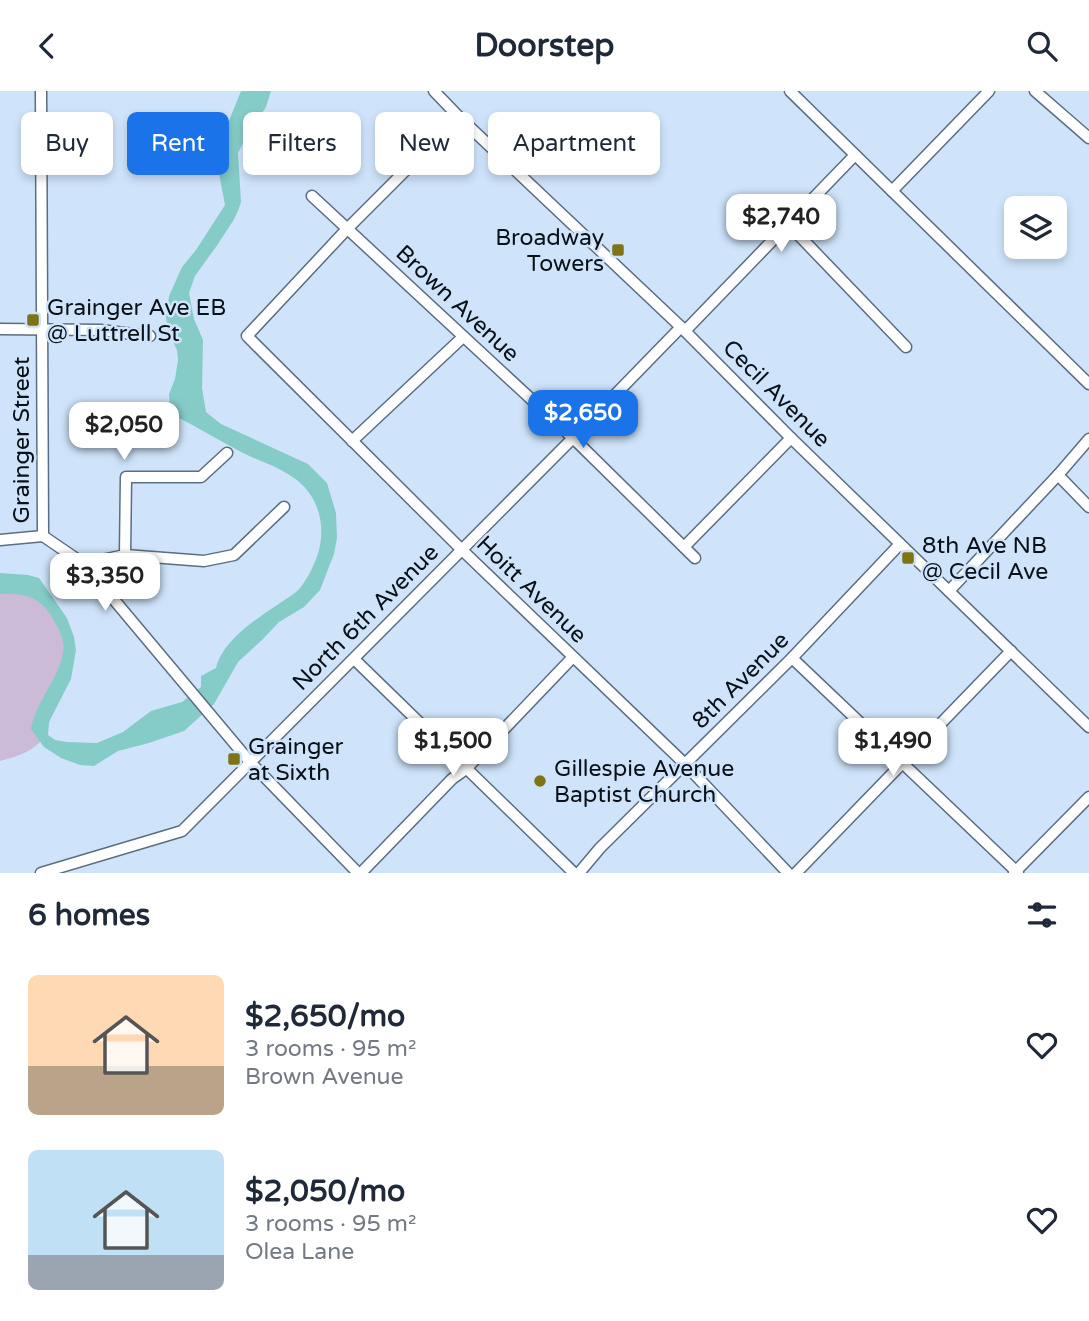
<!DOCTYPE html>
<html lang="en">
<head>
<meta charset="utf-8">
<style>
	body { margin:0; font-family:"Varela Round",sans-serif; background:#f6f6f7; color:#1f2937; height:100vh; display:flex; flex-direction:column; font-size:26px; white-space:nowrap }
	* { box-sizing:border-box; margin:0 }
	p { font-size:23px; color:#747a83 }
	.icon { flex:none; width:38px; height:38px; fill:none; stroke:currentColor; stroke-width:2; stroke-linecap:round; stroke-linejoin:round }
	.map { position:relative; height:782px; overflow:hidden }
	.panel { display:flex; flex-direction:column; background:#fff; flex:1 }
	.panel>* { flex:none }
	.banner { position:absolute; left:21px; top:21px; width:700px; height:63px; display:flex; gap:14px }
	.controls { position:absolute; left:1004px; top:105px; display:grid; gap:14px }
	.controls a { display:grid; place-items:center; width:63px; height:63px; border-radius:10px; background:#fff; box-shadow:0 4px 10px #0003; font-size:35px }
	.price { position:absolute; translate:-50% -60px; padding:0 16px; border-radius:14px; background:#fff; color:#222; font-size:23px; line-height:46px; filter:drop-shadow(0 2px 4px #0008) }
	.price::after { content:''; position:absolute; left:50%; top:42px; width:21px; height:16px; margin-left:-10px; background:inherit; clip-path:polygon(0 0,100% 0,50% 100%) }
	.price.active { background:#1a73e8; color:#fff }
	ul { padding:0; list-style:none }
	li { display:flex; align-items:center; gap:21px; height:175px; padding:0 28px }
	li span { display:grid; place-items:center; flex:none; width:196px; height:140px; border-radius:10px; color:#555 }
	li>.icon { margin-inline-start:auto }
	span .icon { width:84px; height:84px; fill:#fffc; stroke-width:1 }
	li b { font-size:30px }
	h2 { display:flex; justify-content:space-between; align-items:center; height:84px; padding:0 28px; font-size:30px }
	.chip { padding:0 24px; border-radius:10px; background:#fff; box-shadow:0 4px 10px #0003; font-size:24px; line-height:63px }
	.chip.active { background:#1a73e8; color:#fff }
	header { display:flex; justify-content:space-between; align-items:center; height:91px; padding:0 28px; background:#fff; font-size:32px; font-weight:800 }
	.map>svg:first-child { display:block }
</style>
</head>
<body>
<header><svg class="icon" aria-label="back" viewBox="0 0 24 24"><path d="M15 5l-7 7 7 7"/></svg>Doorstep<svg class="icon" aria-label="search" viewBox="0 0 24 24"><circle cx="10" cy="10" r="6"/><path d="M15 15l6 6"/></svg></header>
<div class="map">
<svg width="1089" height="782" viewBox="0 0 1089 782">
	<rect width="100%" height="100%" fill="#cfe4fb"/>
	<path fill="#ccbbd8" d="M0 484 25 487 69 538C65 560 53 638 40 651 30 662 14 666 0 670Z"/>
	<path fill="#85cbc7" d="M241 0H271L266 16 246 46 238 62 241 111 238 120 233 130 218 153 195 185 189 202 194 228 203 249 202 297 206 321 221 333 308 373 327 392 336 422 337 447 334 463 320 499 304 516 279 531 262 549 238 571 214 613 184 640 149 652 118 660 94 675 80 674 61 667 44 656 31 638C35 610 68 577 63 551 62 543 56 534 52 526 39 505 23 502 0 503V482L28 484 39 487 67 527 74 546 76 559 71 588 49 631 48 644 55 649 67 651 97 652 123 641 151 620 182 611 201 596V585L216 577C225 543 269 521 296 501 305 494 316 471 319 459 326 431 317 401 291 385 276 375 259 370 243 362 220 350 199 337 177 326L170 318 169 303 175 288 178 269 177 259 168 240 166 226 169 205 182 176 196 159 225 114 217 72 218 57Z"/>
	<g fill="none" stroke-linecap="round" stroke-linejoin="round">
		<defs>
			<g id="minor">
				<polyline points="41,0 43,445"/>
				<polyline points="434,0 459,26 681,236 791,347 1089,636"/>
				<polyline points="790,0 1089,293"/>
				<polyline points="1035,0 1089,47"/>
				<polyline points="459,26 347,138 247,245 462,459 685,673 788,782"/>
				<polyline points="892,100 989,0"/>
				<polyline points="312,105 573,347 695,467"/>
				<polyline points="788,133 906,256"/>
				<polyline points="0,238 100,239 150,245"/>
				<polyline points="685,240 855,64"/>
				<polyline points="352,350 463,246"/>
				<polyline points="1058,384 1089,416"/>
				<polyline points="43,445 84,473 250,671 358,782"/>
				<polyline points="0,449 43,445"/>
				<polyline points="684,456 791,347"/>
				<polyline points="125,464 126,386 201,386 227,362"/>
				<polyline points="84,473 125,464 204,470 234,464 284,416"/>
				<polyline points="949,500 1058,384 1089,348"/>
				<polyline points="792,567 1018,782"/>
				<polyline points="354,568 574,782"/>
				<polyline points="41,782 182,740 573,347 681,236"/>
				<polyline points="361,782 452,688 466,678 573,566"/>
				<polyline points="579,782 600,757 792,567 900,453"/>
				<polyline points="796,782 1011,560"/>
				<polyline points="1014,782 1089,706"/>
			</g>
		</defs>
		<use href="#minor" stroke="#5b6d81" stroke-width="13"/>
		<use href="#minor" stroke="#fff" stroke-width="10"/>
	</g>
	<g fill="#7e7315" stroke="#cfe4fb" stroke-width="2.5">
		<rect x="611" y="152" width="14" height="14" rx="3.5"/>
		<rect x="26" y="222" width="14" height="14" rx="3.5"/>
		<rect x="901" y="460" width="14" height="14" rx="3.5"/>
		<rect x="227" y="661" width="14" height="14" rx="3.5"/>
		<circle cx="540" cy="690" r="7"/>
	</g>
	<g text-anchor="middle" stroke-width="5" stroke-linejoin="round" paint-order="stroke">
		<g font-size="23" fill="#091018" stroke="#cfe4fb" text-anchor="start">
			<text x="604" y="154" text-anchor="end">Broadway<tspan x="604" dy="26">Towers</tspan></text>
			<text x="47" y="224">Grainger Ave EB<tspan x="47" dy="26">@ Luttrell St</tspan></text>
			<text x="922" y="462">8th Ave NB<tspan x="922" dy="26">@ Cecil Ave</tspan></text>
			<text x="248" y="663">Grainger<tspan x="248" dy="26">at Sixth</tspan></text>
			<text x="554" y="685">Gillespie Avenue<tspan x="554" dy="26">Baptist Church</tspan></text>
		</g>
		<g font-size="23" fill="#091018" stroke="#cfe4fb">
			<text transform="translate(458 212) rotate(43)" y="8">Brown Avenue</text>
			<text transform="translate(777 302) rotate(45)" y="8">Cecil Avenue</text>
			<text transform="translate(21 349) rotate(-90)" y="8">Grainger Street</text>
			<text transform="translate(532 498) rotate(44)" y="8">Hoitt Avenue</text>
			<text transform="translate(365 526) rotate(-45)" y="8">North 6th Avenue</text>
			<text transform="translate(740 589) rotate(-45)" y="8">8th Avenue</text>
		</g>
	</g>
</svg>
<div class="controls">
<a><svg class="icon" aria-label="layers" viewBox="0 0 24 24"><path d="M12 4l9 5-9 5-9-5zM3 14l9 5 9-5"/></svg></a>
</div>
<b class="price" style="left:781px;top:163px">$2,740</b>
<b class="price active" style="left:583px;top:359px">$2,650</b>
<b class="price" style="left:124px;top:371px">$2,050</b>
<b class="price" style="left:105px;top:522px">$3,350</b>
<b class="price" style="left:453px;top:687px">$1,500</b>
<b class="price" style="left:893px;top:687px">$1,490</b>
<div class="banner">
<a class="chip">Buy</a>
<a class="chip active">Rent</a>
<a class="chip">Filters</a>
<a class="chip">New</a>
<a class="chip">Apartment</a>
</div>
</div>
<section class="panel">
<h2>6 homes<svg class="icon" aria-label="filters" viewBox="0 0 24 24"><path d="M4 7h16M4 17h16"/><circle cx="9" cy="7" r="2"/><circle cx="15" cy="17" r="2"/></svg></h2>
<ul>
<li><span style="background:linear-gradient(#ffd9b3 65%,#b9a48a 0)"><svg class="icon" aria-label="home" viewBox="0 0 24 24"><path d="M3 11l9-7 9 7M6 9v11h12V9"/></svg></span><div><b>$2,650/mo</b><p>3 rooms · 95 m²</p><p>Brown Avenue</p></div><svg class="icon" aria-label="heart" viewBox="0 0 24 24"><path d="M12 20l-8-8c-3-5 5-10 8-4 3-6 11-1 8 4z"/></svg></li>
<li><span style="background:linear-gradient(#bfe0f5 75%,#9aa5b1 0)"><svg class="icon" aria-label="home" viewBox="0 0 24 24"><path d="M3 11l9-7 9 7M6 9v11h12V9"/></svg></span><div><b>$2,050/mo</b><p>3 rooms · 95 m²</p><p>Olea Lane</p></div><svg class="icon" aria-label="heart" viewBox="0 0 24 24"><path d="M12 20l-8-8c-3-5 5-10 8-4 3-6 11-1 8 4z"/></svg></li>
</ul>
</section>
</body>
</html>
